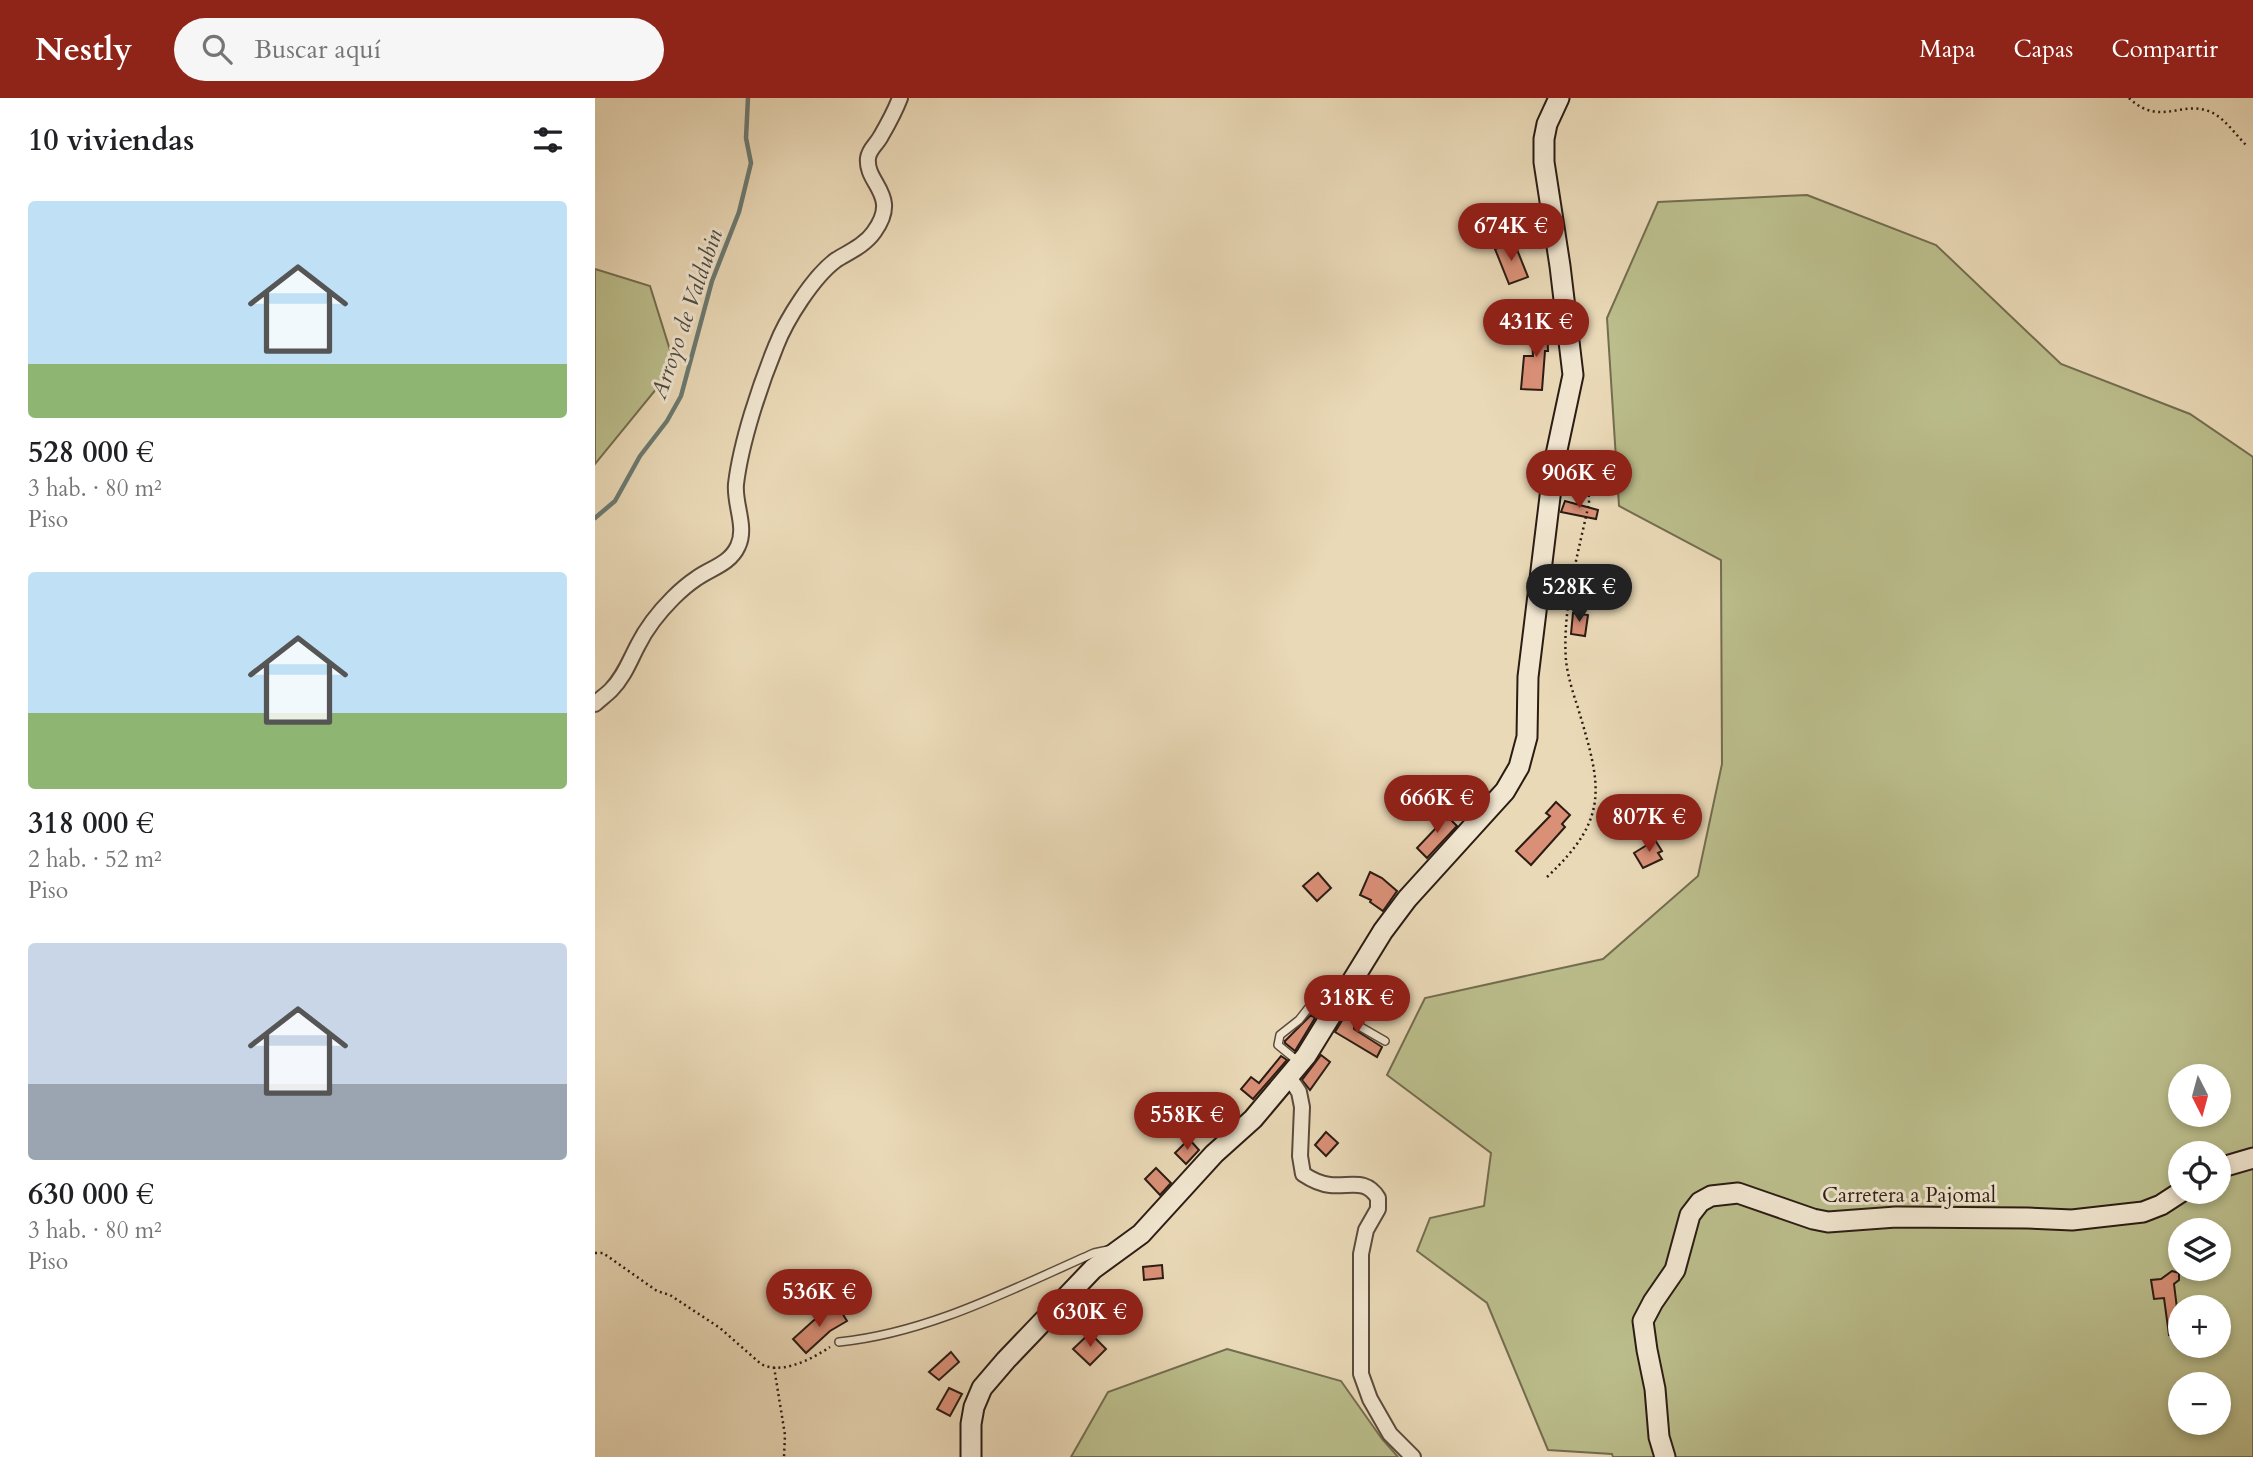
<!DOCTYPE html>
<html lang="es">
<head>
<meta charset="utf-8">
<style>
	body { margin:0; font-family:Cardo,serif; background:#f6f6f6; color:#202124; height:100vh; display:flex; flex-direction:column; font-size:26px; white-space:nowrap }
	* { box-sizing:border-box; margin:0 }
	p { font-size:23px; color:#757577 }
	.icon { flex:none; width:38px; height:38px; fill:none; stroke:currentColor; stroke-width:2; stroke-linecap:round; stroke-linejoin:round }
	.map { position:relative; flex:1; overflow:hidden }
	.sheet { display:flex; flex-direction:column; background:#fff; width:595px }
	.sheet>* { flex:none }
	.needle { width:46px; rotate:174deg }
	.buttons { position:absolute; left:1573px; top:966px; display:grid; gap:14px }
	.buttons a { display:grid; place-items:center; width:63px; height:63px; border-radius:50%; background:#fff; box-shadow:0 4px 10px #0003; font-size:35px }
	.price { position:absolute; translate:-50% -60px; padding:0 16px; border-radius:24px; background:#8f2418; color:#fff; font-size:23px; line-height:46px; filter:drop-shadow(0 2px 4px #0008) }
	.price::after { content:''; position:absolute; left:50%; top:42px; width:21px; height:16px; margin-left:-10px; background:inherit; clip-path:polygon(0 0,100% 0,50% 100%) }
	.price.on { background:#222; color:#fff }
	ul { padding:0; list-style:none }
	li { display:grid; align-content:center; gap:14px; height:371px; padding:0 28px }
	li span { display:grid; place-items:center; height:217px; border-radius:7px; color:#555 }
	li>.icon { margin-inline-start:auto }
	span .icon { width:126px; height:126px; fill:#fffc; stroke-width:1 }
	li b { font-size:30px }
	h2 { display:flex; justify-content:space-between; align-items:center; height:84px; padding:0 28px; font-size:30px }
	header { display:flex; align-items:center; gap:42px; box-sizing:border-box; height:98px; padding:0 35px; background:#8f2418; color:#fff }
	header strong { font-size:33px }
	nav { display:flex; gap:38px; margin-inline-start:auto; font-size:24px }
	.search { width:490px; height:63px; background:#f6f6f6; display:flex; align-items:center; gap:18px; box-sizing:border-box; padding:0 24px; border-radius:38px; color:#757577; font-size:26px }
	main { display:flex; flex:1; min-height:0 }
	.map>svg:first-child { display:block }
</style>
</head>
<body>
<header>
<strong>Nestly</strong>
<div class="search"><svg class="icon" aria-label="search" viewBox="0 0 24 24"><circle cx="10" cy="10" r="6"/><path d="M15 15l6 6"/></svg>Buscar aquí</div>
<nav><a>Mapa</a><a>Capas</a><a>Compartir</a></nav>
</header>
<main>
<section class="sheet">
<h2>10 viviendas<svg class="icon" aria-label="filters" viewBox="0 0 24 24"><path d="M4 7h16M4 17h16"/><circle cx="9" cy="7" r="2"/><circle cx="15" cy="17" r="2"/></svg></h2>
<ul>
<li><span style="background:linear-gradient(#bfe0f5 75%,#8fb573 0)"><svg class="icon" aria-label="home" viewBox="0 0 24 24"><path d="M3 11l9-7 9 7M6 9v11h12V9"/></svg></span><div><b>528 000 €</b><p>3 hab. · 80 m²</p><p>Piso</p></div></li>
<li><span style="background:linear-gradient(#bfe0f5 65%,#8fb573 0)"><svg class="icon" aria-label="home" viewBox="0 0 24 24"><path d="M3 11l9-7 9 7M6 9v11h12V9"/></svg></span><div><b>318 000 €</b><p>2 hab. · 52 m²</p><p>Piso</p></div></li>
<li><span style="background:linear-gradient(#c9d6e8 65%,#9aa5b1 0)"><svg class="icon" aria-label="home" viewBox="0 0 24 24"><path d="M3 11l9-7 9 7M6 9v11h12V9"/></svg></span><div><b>630 000 €</b><p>3 hab. · 80 m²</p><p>Piso</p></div></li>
</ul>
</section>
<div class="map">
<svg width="1658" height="1359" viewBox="0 0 1658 1359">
	<rect width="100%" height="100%" fill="#ead9b7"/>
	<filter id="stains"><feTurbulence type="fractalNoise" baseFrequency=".00286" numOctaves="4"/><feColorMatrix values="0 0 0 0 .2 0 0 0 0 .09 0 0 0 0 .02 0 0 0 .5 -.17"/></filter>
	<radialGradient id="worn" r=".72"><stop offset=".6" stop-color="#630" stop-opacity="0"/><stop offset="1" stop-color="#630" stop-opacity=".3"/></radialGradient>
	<g fill="#bbbe8c" stroke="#736d50" stroke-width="2" fill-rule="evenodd">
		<path d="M1212 97 1341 147 1466 266 1595 316 1658 359V1359H1018L1017 1356 953 1352 892 1205 822 1153 835 1120 889 1108 896 1055 792 977 830 900 1008 861 1103 778 1127 666 1126 462 1024 408 1012 220 1063 104ZM1586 978H1624V1017H1586ZM1586 1055H1624V1094H1586ZM1586 1132H1624V1171H1586ZM1586 1209H1624V1248H1586ZM1586 1286H1624V1325H1586Z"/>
		<polygon points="0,171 55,188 80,268 0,366"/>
		<polygon points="632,1251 746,1283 787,1341 803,1359 476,1359 513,1294"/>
	</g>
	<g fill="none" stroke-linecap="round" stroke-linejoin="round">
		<polyline stroke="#6c7b73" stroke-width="4.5" points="0,420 20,403 45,358 72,323 86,298 117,183 144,114 156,65 151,40 153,0"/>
	</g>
	<g fill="#da9077" stroke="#2b1c14" stroke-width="2">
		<polygon points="919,144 933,179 914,186 900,151"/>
		<polygon points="952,226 953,253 950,253 947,292 926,291 929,258 938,258 936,227"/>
		<polygon points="970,403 1003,412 1001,421 966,414"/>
		<polygon points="978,515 993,517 990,538 976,536"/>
		<polygon points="961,704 975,717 967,726 970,729 936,767 921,753 955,718 951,715"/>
		<polygon points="849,715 862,728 832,760 822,750 842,729 839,725"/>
		<polygon points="1060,742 1067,753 1063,755 1067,761 1048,770 1039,755"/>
		<polygon points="775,774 787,780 802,793 788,813 775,804 776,802 765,797"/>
		<polygon points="723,775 736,790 722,803 708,788"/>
		<polygon points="754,911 759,921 759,931 787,949 782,959 740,934"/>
		<polygon points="716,917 720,920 700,953 690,945 690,943"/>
		<polygon points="726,957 735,964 715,992 707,982"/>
		<polygon points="686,958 692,962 658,1001 646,991 656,979 664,985"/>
		<polygon points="731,1034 743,1045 731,1058 720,1047"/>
		<polygon points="594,1041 604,1052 591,1066 580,1055"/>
		<polygon points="561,1070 576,1085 565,1097 550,1081"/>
		<polygon points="567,1167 568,1180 549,1182 548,1169"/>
		<polygon points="1577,1173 1584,1175 1584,1182 1579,1186 1585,1235 1574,1237 1569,1200 1559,1201 1556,1182 1566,1181"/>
		<polygon points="514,1194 536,1208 527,1223 505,1209"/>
		<polygon points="244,1210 252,1223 235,1233 211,1255 198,1241 219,1222"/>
		<polygon points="495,1235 511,1251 495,1267 478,1251"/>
		<polygon points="356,1254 364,1264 344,1282 334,1274"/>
		<polygon points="354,1290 367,1296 355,1318 342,1311"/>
	</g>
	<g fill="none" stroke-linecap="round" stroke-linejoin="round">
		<defs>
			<g id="lane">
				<polyline points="746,901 761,907 765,920 764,928 790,943"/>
				<polyline points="705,965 683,947 685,937 704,922 715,908 732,921"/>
				<path d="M244 1244C334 1235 417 1191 499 1155L513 1152"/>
			</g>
			<g id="street">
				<path d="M0 606C5 601 11 597 16 592 29 579 35 562 43 547 52 529 64 514 78 500 85 493 93 486 102 480 116 470 135 466 143 448 152 429 139 406 141 386 146 344 165 287 181 248 191 222 218 179 241 162 254 154 270 147 279 134 306 97 270 86 273 60 274 51 282 46 286 38 293 26 300 13 305 0"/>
				<path d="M694 979 704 994 707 1009 705 1058 708 1076C717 1082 725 1086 735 1087 755 1089 771 1080 783 1100V1111L771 1132 766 1156V1276L775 1301 795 1336 818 1359"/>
			</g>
			<g id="secondary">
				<polyline points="1624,1070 1658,1060"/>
				<polyline points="376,1359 376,1326 379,1309 387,1290 411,1262 498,1171 546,1136 619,1056 658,1021 711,958 788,833 812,801 910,693 924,669 932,639 933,579 959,366 978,277 965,168 949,64 949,41 952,26 964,0"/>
				<polyline points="1070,1359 1064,1339 1060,1291 1052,1252 1048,1223 1058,1204 1080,1172 1095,1117 1105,1104 1116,1098 1143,1095 1218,1121 1233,1124 1301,1119 1432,1120 1477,1122 1548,1114 1566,1107 1586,1094"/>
			</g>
		</defs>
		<use href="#lane" stroke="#5b4b3d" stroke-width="10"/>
		<use href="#street" stroke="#5b4b3d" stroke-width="18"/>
		<use href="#secondary" stroke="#2b1c14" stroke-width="23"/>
		<g stroke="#2b1c14" stroke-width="2.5" stroke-dasharray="2 3.5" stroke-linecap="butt">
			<path d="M1534 0C1565 30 1589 0 1618 15 1631 22 1641 37 1651 47"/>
			<path d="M952 779C1016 719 1006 688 983 610 978 595 973 579 971 563 967 511 983 456 994 405 994 385 989 371 978 355"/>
			<path d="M0 1155H8L62 1193 75 1197 125 1230 166 1266C187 1277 217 1261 235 1249"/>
			<polyline points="179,1269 190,1337 189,1359"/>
		</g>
		<use href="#lane" stroke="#f1e6d0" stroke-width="7"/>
		<use href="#street" stroke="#f1e6d0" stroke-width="14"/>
		<use href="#secondary" stroke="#f1e6d0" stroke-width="19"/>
	</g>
	<g text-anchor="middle" stroke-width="6" stroke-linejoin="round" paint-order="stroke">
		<g font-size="21" fill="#2b1c14" stroke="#f1e6d0">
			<text x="1314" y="1104">Carretera a Pajomal</text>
		</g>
		<g font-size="23" font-style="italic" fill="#4c4b43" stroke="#f1e6d0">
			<text transform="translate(91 216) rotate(-71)" y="8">Arroyo de Valdubin</text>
		</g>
	</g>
	<rect width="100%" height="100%" filter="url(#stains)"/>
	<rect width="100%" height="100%" fill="url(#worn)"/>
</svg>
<div class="buttons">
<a><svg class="needle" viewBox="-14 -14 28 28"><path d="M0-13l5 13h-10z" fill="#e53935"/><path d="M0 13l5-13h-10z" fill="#757577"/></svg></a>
<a><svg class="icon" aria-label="locate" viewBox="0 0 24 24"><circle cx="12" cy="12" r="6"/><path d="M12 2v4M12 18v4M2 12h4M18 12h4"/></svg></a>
<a><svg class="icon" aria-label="layers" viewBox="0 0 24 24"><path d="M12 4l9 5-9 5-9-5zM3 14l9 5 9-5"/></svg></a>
<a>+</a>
<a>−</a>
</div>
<b class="price" style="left:916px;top:165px">674K €</b>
<b class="price" style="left:941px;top:261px">431K €</b>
<b class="price" style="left:984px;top:412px">906K €</b>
<b class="price on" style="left:984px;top:526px">528K €</b>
<b class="price" style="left:842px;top:737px">666K €</b>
<b class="price" style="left:1054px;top:756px">807K €</b>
<b class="price" style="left:762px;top:937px">318K €</b>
<b class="price" style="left:592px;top:1054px">558K €</b>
<b class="price" style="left:224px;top:1231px">536K €</b>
<b class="price" style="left:495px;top:1251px">630K €</b>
</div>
</main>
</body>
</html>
